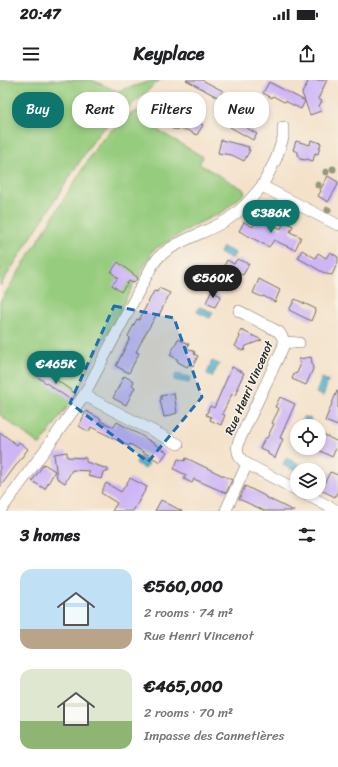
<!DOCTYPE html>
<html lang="en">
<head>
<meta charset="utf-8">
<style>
	body { margin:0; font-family:Sriracha,sans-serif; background:#f6f6f6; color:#202124; height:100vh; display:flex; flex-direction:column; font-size:15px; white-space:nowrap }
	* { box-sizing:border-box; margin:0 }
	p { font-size:13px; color:#757577 }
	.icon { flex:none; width:22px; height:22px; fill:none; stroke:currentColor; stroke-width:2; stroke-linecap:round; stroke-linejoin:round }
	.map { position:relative; height:431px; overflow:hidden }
	.side { display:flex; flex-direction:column; background:#fff; flex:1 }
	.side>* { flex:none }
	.banner { position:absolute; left:12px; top:12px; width:314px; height:36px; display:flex; gap:8px }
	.controls { position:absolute; left:290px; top:339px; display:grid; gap:8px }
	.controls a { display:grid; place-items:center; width:36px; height:36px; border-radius:50%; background:#fff; box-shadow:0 2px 6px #0003; font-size:20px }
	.price { position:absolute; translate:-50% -34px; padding:0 9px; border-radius:14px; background:#0f766e; color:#fff; font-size:13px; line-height:26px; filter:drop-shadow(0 1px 2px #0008) }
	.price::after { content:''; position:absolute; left:50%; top:24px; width:12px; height:9px; margin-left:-6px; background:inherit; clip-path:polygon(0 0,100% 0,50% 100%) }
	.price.selected { background:#222; color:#fff }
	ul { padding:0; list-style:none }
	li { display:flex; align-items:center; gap:12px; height:100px; padding:0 20px }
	li span { display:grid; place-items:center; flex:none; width:112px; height:80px; border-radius:12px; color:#555 }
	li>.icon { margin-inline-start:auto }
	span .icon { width:48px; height:48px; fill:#fffc; stroke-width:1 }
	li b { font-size:17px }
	h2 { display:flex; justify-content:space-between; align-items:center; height:48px; padding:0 20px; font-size:17px }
	.tag { padding:0 14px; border-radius:16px; background:#fff; box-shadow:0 2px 6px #0003; font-size:14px; line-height:36px }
	.tag.selected { background:#0f766e; color:#fff }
	.status { display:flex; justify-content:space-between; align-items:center; height:28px; padding:0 20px; background:#fff; direction:ltr }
	.status svg { height:11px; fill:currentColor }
	header { display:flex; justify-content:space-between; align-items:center; height:52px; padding:0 20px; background:#fff; font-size:18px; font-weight:700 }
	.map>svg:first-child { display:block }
</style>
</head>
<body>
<div class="status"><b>20:47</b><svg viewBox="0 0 49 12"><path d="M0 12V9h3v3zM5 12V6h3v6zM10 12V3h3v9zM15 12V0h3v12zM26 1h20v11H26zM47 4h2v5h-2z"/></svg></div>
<header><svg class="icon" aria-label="menu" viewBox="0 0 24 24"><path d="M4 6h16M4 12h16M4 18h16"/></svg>Keyplace<svg class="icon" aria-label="share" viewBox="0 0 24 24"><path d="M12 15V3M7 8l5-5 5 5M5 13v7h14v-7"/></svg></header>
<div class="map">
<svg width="338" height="431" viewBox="0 0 338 431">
	<rect width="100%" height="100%" fill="#f7f3e8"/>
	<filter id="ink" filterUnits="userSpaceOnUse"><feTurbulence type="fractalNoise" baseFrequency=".025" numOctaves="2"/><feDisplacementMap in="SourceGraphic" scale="8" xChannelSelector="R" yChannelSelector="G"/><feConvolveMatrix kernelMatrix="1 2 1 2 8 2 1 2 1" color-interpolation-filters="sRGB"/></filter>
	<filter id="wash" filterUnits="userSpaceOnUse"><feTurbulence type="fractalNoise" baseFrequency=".012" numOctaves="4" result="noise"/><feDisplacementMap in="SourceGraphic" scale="16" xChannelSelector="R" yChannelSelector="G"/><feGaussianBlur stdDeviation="0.9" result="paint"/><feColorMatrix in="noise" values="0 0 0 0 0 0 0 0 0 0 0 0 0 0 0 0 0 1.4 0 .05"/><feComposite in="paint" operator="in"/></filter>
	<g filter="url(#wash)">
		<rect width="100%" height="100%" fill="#f4e1c9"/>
		<g fill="#96cc7e" stroke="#607c54">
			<polygon points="0,0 92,0 117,11 155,0 160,0 129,27 113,40 99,53 89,67 0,206"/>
			<polygon points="151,21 165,32 156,49 203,77 199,84 243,109 245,113 224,131 195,145 153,170 138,198 134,203 127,217 76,314 40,365 0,335 0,222 95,69 105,56 130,34 136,32"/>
		</g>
		<g fill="#52b4d1" stroke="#3e707e">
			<polygon points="223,167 235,173 232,179 220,173"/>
			<polygon points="199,227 213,232 210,238 197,232"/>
			<polygon points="212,281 219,284 212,297 207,294"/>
			<polygon points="176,294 190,297 189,303 174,300"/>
			<polygon points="322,298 328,301 323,316 316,313"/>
			<polygon points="304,336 311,339 307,346 299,346"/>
			<polygon points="139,377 149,384 145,389 136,383"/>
			<polygon points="286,378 299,384 296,391 283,385"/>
		</g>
		<g id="blocks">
			<g fill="#ceb5f6">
				<polygon points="186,0 202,0 223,11 219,18"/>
				<polygon points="309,0 327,0 318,19 322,21 319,26 321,31 310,35 302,13"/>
				<polygon points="269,2 305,21 301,29 285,21 284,22 273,16 272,18 263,13"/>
				<polygon points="241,27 254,35 247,48 257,54 253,60 230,47"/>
				<polygon points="173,36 190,37 203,45 197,55 187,50 172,49"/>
				<polygon points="221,60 249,67 248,70 250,70 244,81 232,75 218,73"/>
				<polygon points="311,60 321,63 318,74 315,73 313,81 307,79 305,80 300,79 298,75 298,72 293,70 296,61 310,65"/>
				<polygon points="328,96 338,102 338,105 328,122 318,116 321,111 320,110"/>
				<polygon points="258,137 281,149 284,141 293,146 290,152 301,157 295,170 274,160 269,167 239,151 244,142 253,147"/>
				<polygon points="302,170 315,178 318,173 326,178 330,172 338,177 338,182 332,195 326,194 298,178"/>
				<polygon points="237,179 249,184 243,195 235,192 230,203 219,198 227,180 234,184"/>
				<polygon points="118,182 138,198 133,203 129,201 121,212 112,205 118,198 111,192"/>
				<polygon points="259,199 280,210 275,222 263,216 262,217 253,213"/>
				<polygon points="159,208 170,213 159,235 157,234 143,258 136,272 139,273 129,293 116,286 130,258 128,256 137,239 139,240 154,211 157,212"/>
				<polygon points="211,211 221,216 215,227 206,223"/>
				<polygon points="295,219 316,229 311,241 289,230"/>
				<polygon points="241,250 262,260 246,266 244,271 239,269 235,266 240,257 239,254"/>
				<polygon points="178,259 189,264 187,268 195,272 194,274 198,276 193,286 189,284 187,287 178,282 177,279 170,275"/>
				<polygon points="311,277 313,289 306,305 292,299 294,294 297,293 300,286 299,279"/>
				<polygon points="232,287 244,293 237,308 239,308 235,315 232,314 222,334 225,335 221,345 210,340 211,337 206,335 210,326 214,328"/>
				<polygon points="41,289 76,314 71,320 36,296"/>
				<polygon points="124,296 134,301 132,306 135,307 126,325 113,318"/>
				<polygon points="337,311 338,311 338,346 325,341"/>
				<polygon points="174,313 177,333 171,335 169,336 164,337 160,320 161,320 161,316"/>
				<polygon points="280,317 295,324 280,358 283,359 275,378 268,374 268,372 260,368 265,358 267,358 274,344 272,343 279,329 275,327"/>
				<polygon points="86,331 101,339 100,341 114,347 117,342 126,347 142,356 167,372 160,382 130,364 129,366 91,347 89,352 79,346"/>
				<polygon points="0,352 17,365 19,362 28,369 0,407"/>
				<polygon points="324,355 338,362 338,364 332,377 317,369 317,368 319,368 319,364"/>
				<polygon points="67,372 67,377 86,378 86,382 108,389 108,392 103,392 101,399 88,396 90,391 72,390 65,403 57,398 54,374"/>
				<polygon points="186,378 232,400 226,413 194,399 192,403 184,399 186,395 174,389 178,379 185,381"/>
				<polygon points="44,384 55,391 45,409 32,401"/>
				<polygon points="330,392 338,395 338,410 335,417 321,410"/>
				<polygon points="130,398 147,407 133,431 112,431 117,423 101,413 106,403 121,412"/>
				<polygon points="245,406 265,416 265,417 294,431 265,431 239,419"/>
				<polygon points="161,420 182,431 155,431"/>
			</g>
		</g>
	</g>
	<g filter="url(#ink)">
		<use href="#blocks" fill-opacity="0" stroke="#716b62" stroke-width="1"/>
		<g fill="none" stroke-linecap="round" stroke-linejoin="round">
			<defs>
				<g id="minor">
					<polyline points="283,47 283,58 276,79 262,106 338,145"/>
					<path d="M239 231 279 252C283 258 285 260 283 267L238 363C236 373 239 379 247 384L297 410"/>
					<polyline points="285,262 299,263"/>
					<polyline points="84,315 178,364"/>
					<polyline points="301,412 338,431"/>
					<polyline points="226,430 247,384"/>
					<path d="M0 431 48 366 84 315 153 184C156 181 158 177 161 175 180 159 206 153 227 140 241 131 251 119 262 106"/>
				</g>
			</defs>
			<use href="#minor" stroke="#716b62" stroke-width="12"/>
			<use href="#minor" stroke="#fff" stroke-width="11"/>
		</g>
		<g fill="#979780">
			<circle cx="333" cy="89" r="3.5"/>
			<circle cx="326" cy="92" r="3.5"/>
			<circle cx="318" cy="105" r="3.5"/>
			<circle cx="328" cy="130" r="3.5"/>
		</g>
	</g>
	<path fill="#1f6fb2" fill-opacity="0.2" stroke="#1f6fb2" stroke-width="3" stroke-dasharray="8 5" stroke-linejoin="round" d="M114 226 174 238 202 317 148 382 70 323Z"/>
	<g text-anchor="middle" stroke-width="3" stroke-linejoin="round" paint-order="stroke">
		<g font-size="12" fill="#2b2b2b" stroke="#f7f3e8">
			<text transform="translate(249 308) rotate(-66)" y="4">Rue Henri Vincenot</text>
		</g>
	</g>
</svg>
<div class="controls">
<a><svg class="icon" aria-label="locate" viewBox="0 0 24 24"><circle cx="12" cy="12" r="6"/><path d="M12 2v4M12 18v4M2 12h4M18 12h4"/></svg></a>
<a><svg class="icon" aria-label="layers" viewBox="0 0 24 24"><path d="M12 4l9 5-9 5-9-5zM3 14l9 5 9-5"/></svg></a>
</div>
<b class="price" style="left:271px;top:154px">€386K</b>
<b class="price selected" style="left:213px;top:219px">€560K</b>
<b class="price" style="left:56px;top:305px">€465K</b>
<div class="banner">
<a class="tag selected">Buy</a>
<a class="tag">Rent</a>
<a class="tag">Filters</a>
<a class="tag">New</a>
</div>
</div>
<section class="side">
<h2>3 homes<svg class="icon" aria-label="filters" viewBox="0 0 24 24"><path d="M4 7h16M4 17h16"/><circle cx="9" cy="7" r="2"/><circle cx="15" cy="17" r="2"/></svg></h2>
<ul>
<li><span style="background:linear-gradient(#bfe0f5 75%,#b9a48a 0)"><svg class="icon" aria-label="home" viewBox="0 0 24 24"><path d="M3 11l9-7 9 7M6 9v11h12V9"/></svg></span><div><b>€560,000</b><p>2 rooms · 74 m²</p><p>Rue Henri Vincenot</p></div></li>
<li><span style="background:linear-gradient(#dfe7d0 65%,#8fb573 0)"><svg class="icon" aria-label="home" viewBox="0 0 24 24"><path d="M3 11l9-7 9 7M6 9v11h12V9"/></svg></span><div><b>€465,000</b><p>2 rooms · 70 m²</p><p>Impasse des Cannetières</p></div></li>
</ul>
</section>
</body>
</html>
